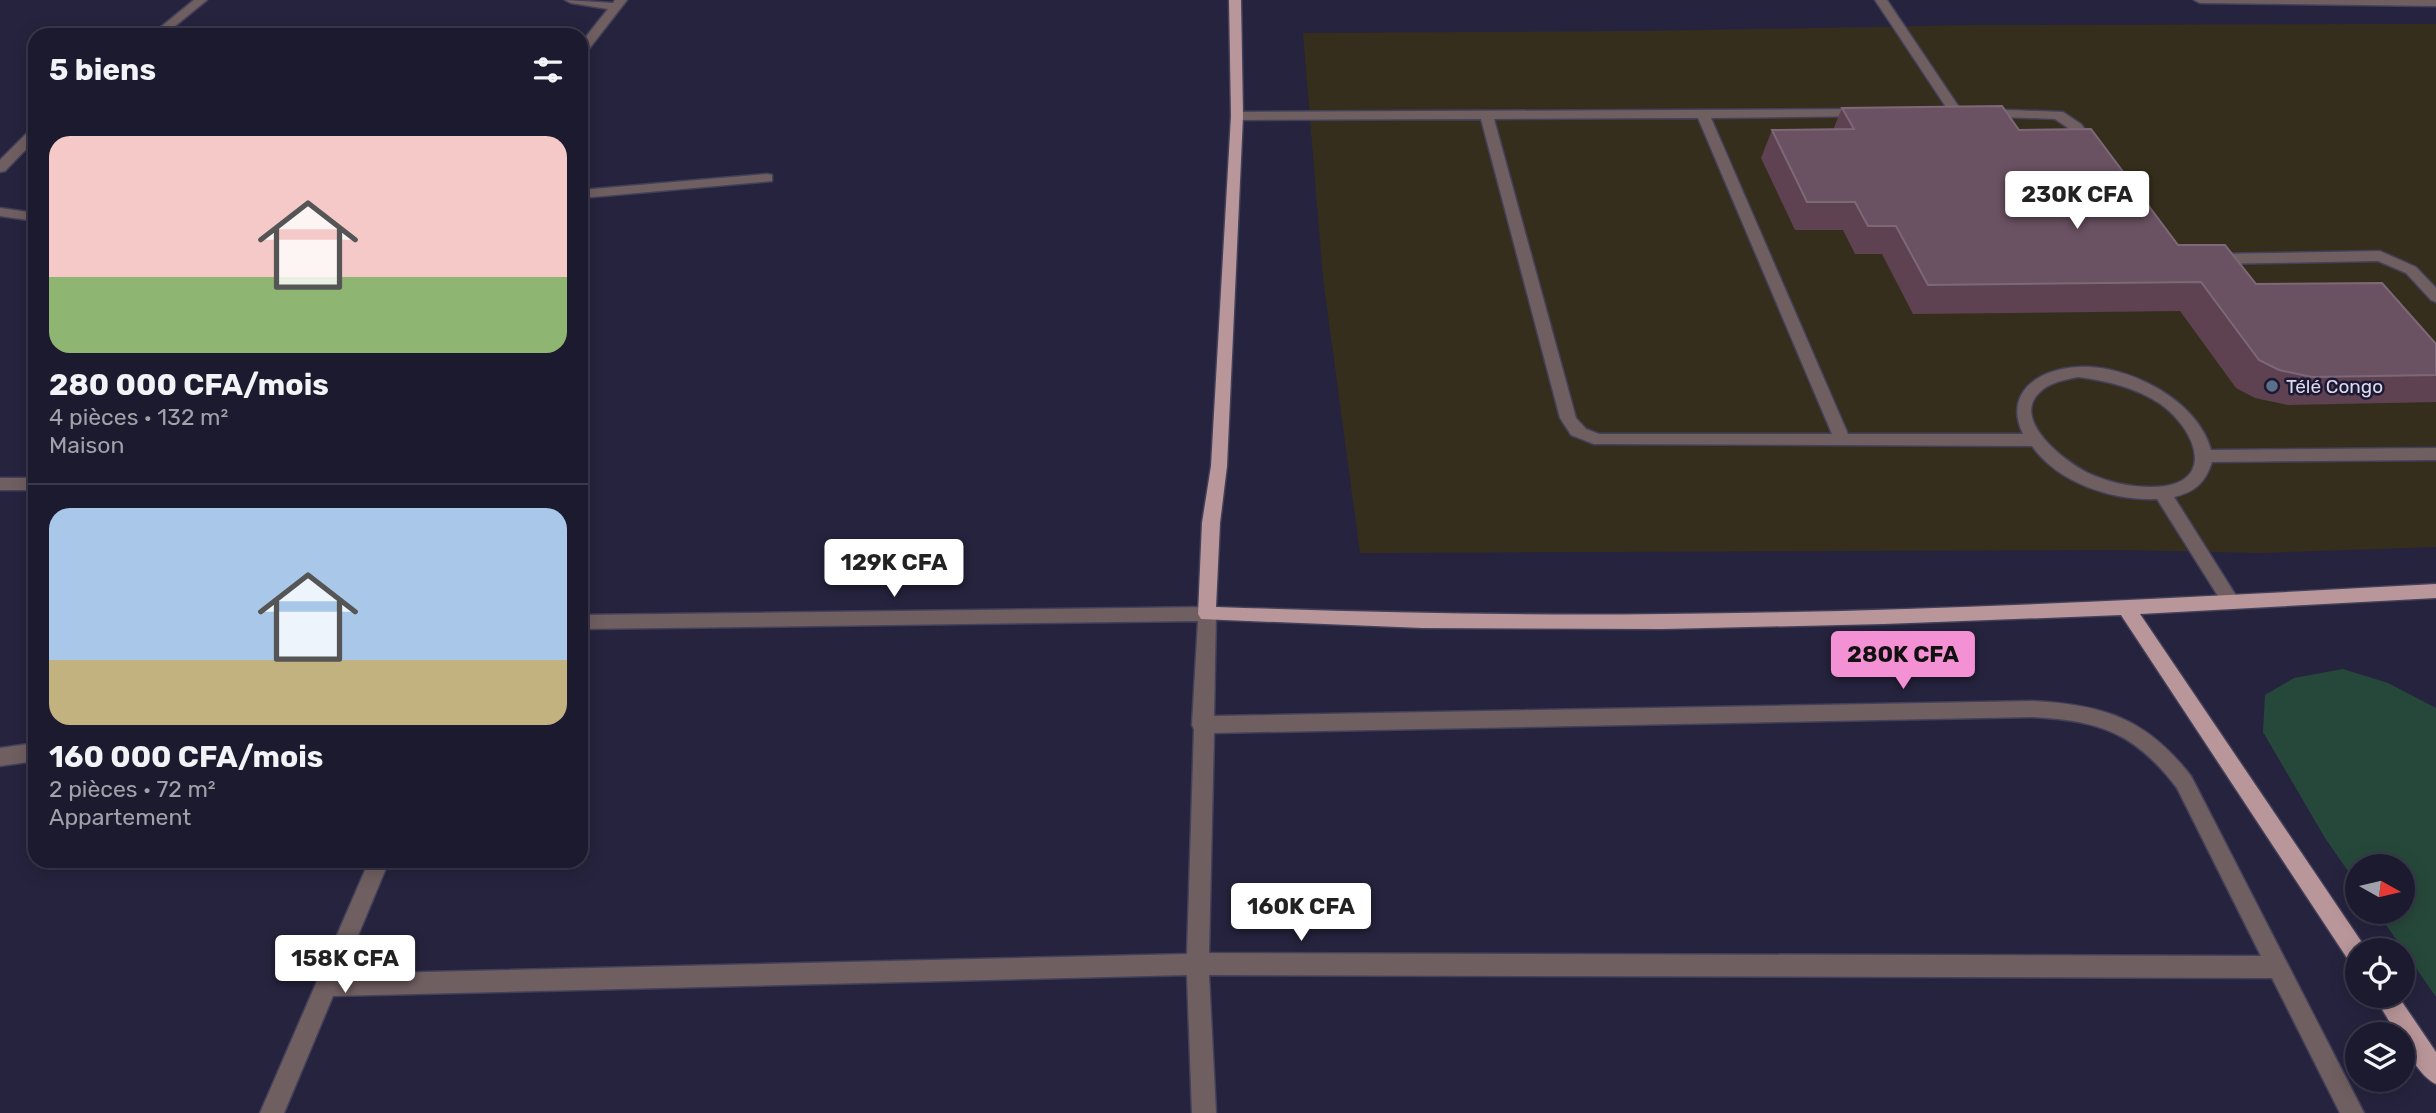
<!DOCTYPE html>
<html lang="fr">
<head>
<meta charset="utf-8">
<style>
	body { margin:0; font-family:Rubik,sans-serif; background:#252336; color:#f1f3f6; height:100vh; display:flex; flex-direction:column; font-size:26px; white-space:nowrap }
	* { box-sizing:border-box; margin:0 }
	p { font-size:23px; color:#a0a1aa }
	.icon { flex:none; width:38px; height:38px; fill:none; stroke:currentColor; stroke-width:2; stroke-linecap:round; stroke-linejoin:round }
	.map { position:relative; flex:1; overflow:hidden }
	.sheet { position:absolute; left:28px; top:28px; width:560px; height:840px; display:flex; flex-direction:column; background:#1c1a2e; border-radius:21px; box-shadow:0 4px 18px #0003,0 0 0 2px #3a384a }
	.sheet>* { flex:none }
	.needle { width:46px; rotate:98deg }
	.tools { position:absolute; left:2345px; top:854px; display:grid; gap:14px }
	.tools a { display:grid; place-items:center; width:70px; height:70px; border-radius:50%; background:#1c1a2e; box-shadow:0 4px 18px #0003,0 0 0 2px #3a384a; font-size:35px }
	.price { position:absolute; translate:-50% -60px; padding:0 16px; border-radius:7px; background:#fff; color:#222; font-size:23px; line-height:46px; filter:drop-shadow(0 2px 4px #0008) }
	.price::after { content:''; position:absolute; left:50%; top:42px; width:21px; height:16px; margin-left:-10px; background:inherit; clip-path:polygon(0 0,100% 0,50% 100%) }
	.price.current { background:#f491d4; color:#111 }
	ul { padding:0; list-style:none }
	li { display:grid; align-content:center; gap:14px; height:371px; padding:0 21px }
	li+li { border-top:2px solid #3a384a }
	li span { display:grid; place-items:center; height:217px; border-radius:21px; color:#555 }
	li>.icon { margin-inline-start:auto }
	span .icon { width:126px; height:126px; fill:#fffc; stroke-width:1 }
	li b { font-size:30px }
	h2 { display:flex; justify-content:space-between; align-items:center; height:84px; padding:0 21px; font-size:30px }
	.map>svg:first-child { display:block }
</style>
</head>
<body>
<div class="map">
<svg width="2436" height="1113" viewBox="0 0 2436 1113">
	<rect width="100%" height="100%" fill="#26233e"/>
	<polygon fill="#362e1d" points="2436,24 2436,547 2260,553 2124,550 1360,553 1323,278 1303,33 1648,31 1978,25"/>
	<polygon fill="#26483a" points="2343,669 2388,683 2436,708 2436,997 2377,912 2403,912 2403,866 2357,866 2357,884 2325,838 2263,732 2265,695 2294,678"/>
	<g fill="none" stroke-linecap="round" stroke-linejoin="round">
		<defs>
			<g id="service">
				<polygon points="1875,0 1887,0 1963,113 1962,116 1952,116"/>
				<polygon points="2194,0 2436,0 2436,6 2200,3"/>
				<path d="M1864 109 1869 110V116L1711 118 1848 434H2023C2003 392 2039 369 2078 367 2127 364 2198 400 2211 450L2436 448V460L2212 462C2205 483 2195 492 2174 497L2240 602 2237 607 2231 609 2225 607 2157 499C2113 501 2058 483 2032 446L1594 444 1571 435 1560 418 1481 119 1237 120 1231 116 1237 112ZM1698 118 1832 434H1599L1586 429 1576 418 1494 119ZM2078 377C2107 381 2134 387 2159 403 2198 430 2218 487 2151 487 2129 487 2108 482 2088 473 2066 462 2011 421 2039 393 2049 382 2065 380 2078 377Z"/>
				<polygon points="1983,109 2063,112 2081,124 2098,147 2096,150 2086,150 2071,130 2055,119 1978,116 1978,110"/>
				<polygon points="2380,251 2416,267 2436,288 2436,302 2431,300 2406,273 2378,261 2212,264 2205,259 2212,254"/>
			</g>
			<g id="minor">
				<polygon points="194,0 207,0 164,35 151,35"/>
				<polygon points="565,0 613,3 615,0 627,0 585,54 581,55 581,43 608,9 571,3"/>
				<polygon points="35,129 35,140 5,171 0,172 0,160 30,130"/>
				<polygon points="767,174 772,175 772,181 581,198 581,190"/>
				<polygon points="0,208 35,213 35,221 0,216"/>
				<rect x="0" y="478" width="35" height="12"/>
				<path d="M1207 607 1213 609 1216 614 1214 716 2033 701C2104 705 2146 718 2191 776L2364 1113H2340L2272 978 1209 975 1216 1113H1192L1187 975 333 996 284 1113H260L369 861H389L342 974 1187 954 1194 729 1192 725 1198 621 581 629V615ZM2033 717C2101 721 2135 733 2177 788L2261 956 1209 953 1214 733Z"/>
				<polygon points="35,743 35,761 0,766 0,748"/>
			</g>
			<g id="primary">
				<path d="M1229 0H1241L1243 116 1227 466 1220 523 1216 607C1366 612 1515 616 1664 614 1922 612 2179 598 2436 584V598L2140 614 2365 947 2366 950H2357V964L2349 961 2121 615 1884 624 1663 629 1423 628 1201 619 1198 614 1202 523 1211 466 1231 116Z"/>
				<path d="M2374 996H2398L2436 1052V1084C2422 1078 2403 1050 2403 1034H2397Z"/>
			</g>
		</defs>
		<use href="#service" stroke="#43405a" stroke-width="3"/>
		<use href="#minor" stroke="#43405a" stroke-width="3"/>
		<use href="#primary" stroke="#43405a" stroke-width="3"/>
		<use href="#service" fill="#705f61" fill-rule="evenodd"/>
		<use href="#minor" fill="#705f61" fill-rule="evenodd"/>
		<use href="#primary" fill="#b9969a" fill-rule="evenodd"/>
	</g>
	<polygon fill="#5e4251" points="1842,108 2019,130 2178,245 2256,284 2436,344 2436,402 2288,405 2255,398 2236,388 2180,311 1913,314 1882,254 1855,254 1843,230 1795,230 1761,158 1772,130 1833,130"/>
	<polygon fill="#6b5262" stroke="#7d6878" stroke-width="2" points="2002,106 2019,130 2091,129 2178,245 2225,245 2256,284 2382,283 2436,344 2436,375 2312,377 2279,370 2259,360 2201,282 1928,285 1896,226 1868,226 1855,202 1807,202 1772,130 1854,129 1842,108"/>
	<circle fill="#5c6f8a" stroke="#1d1934" stroke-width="2.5" cx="2272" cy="386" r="7"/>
	<g text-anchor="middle" stroke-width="5" stroke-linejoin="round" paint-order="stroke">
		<g font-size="19" fill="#dcdbee" stroke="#1d1934" text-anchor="start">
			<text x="2286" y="393">Télé Congo</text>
		</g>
	</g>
</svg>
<div class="tools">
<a><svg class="needle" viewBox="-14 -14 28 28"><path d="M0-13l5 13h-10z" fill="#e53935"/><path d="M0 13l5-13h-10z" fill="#a0a1aa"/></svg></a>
<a><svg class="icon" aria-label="locate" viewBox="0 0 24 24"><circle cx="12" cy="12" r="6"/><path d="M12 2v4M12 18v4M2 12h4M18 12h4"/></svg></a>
<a><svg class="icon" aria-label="layers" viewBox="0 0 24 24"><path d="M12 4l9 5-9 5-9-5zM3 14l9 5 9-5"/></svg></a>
</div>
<b class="price" style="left:2077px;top:231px">230K CFA</b>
<b class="price" style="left:894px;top:599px">129K CFA</b>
<b class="price current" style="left:1903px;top:691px">280K CFA</b>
<b class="price" style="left:1301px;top:943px">160K CFA</b>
<b class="price" style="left:345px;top:995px">158K CFA</b>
<section class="sheet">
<h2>5 biens<svg class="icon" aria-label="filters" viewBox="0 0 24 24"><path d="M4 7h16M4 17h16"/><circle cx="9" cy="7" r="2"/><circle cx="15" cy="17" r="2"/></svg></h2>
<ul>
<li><span style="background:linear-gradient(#f6c9c9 65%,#8fb573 0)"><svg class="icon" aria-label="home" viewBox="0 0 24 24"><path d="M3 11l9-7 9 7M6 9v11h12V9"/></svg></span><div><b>280 000 CFA/mois</b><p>4 pièces · 132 m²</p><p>Maison</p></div></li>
<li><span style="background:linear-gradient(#a9c7e8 70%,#c2b280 0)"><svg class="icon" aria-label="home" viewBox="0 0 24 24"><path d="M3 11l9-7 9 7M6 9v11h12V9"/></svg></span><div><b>160 000 CFA/mois</b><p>2 pièces · 72 m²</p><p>Appartement</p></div></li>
</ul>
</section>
</div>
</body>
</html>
